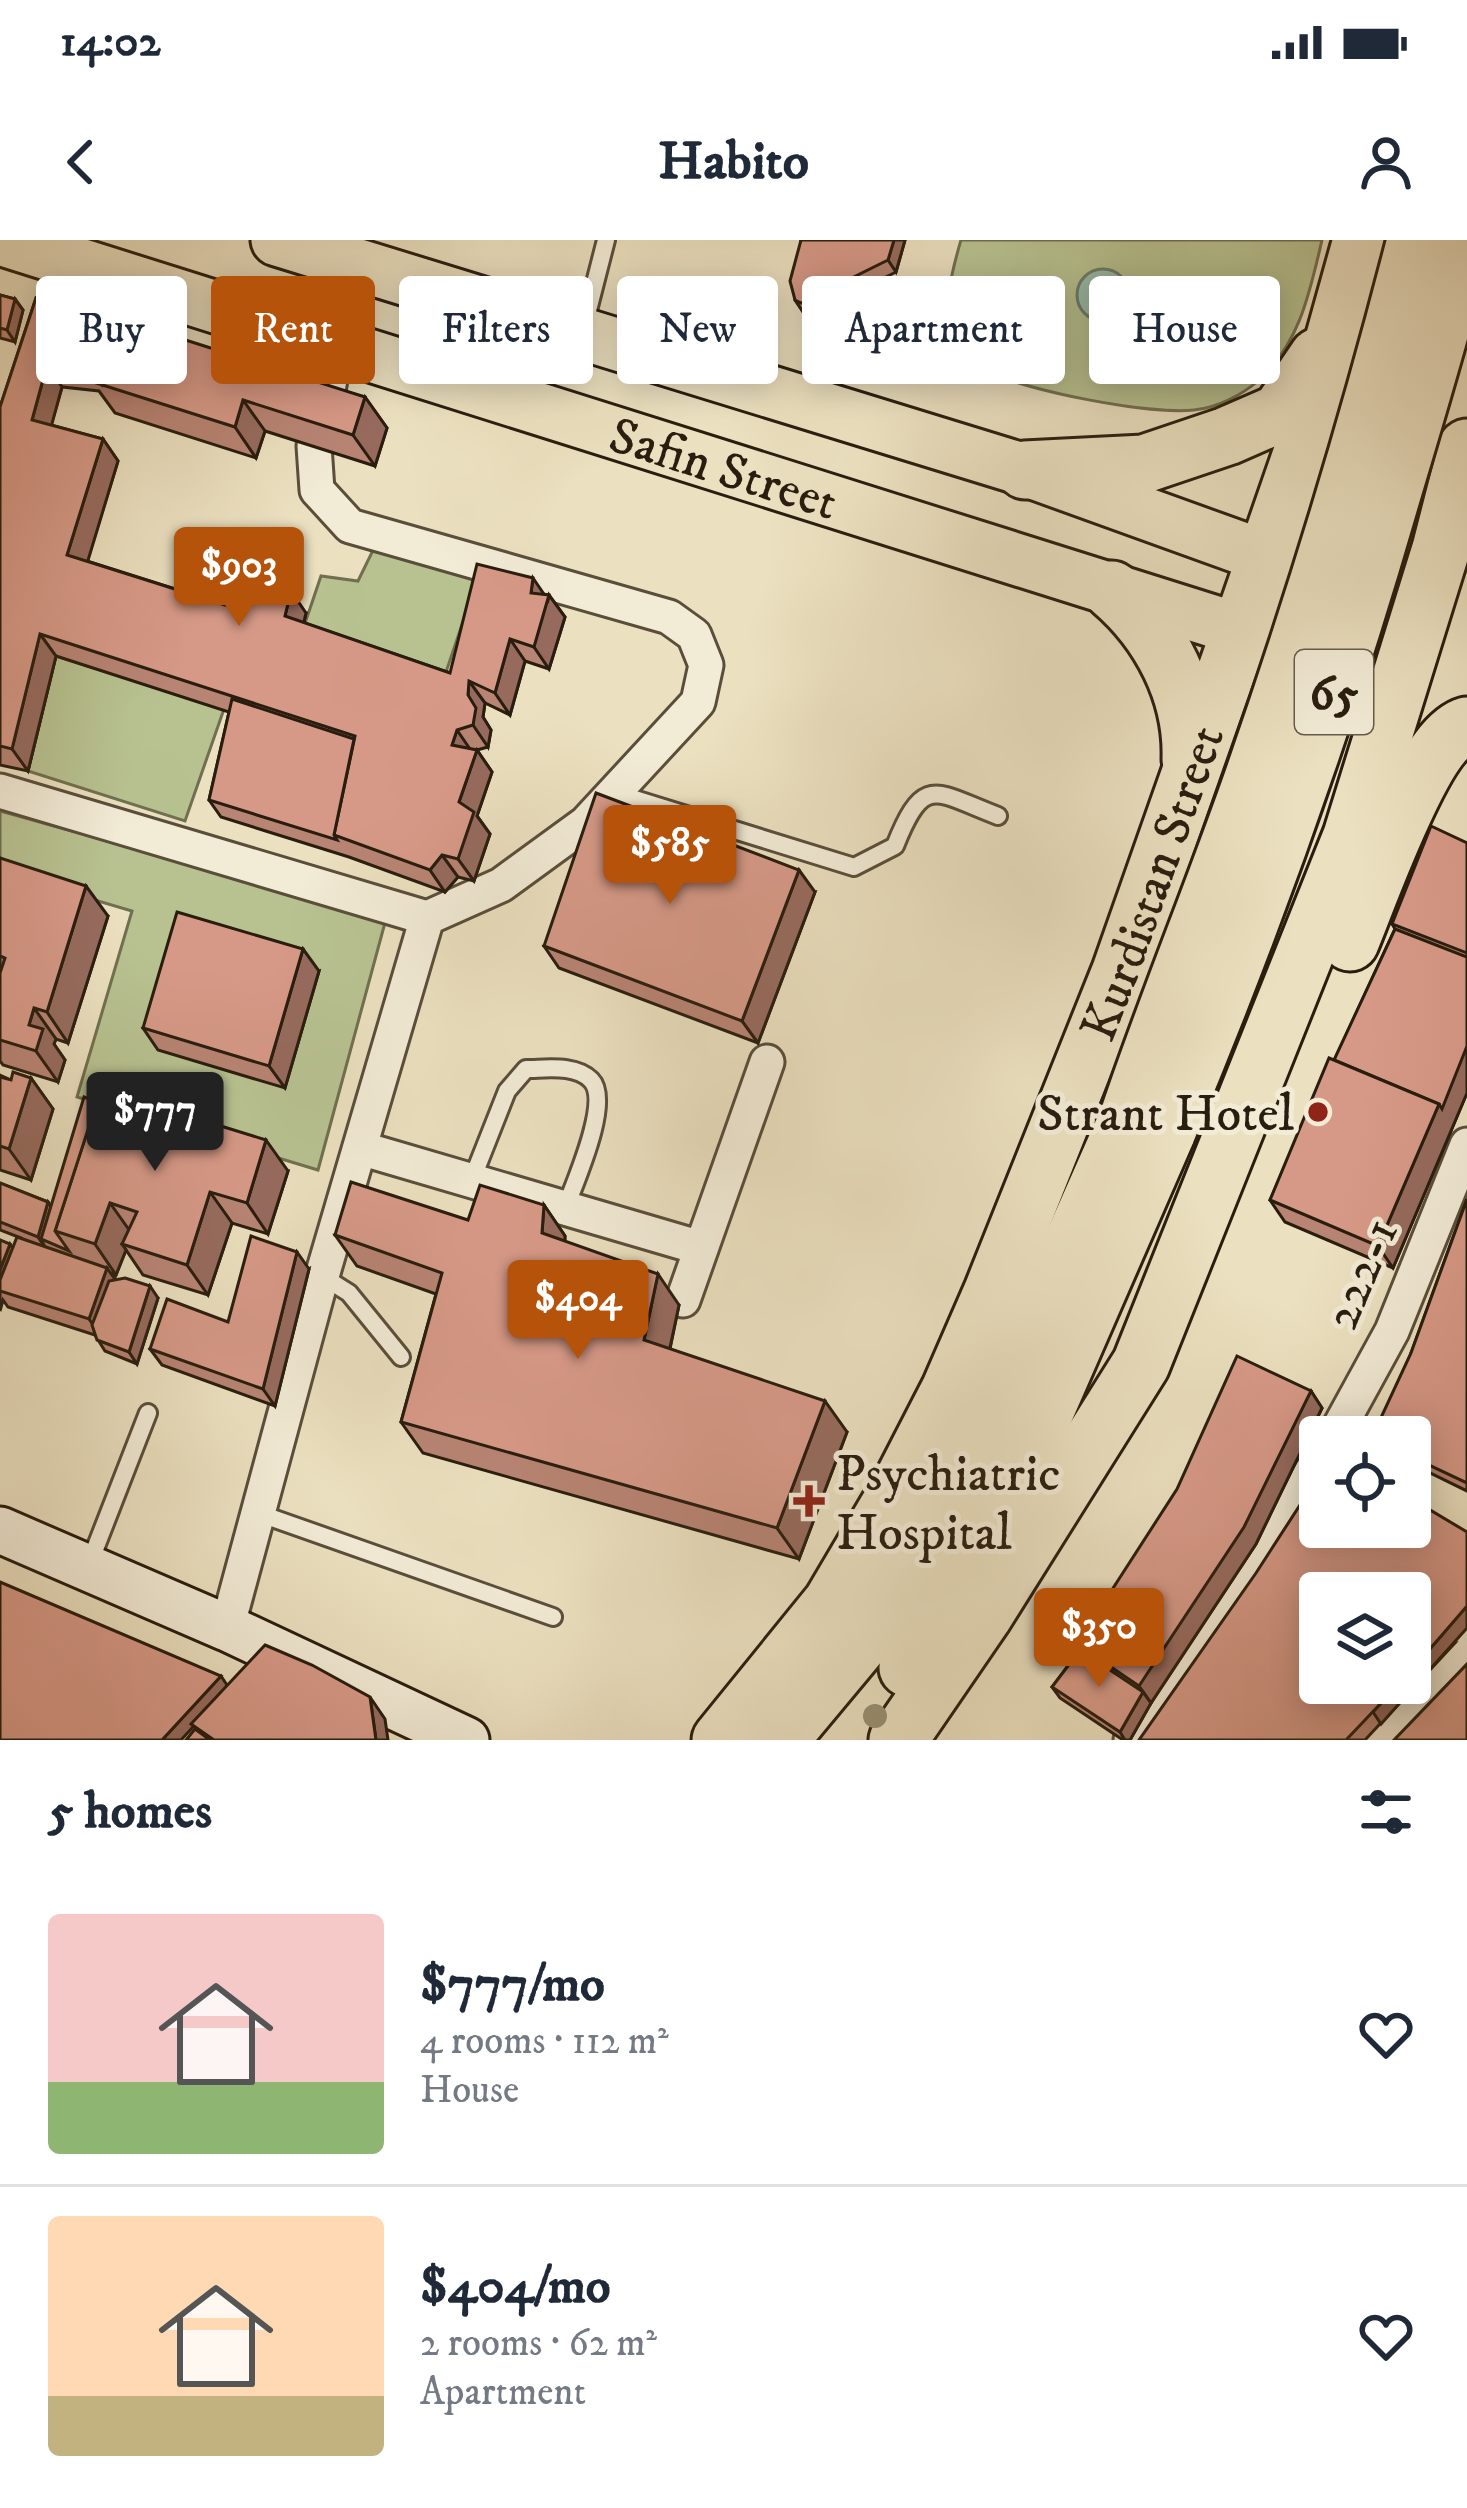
<!DOCTYPE html>
<html lang="en">
<head>
<meta charset="utf-8">
<style>
	body { margin:0; font-family:"IM FELL DW Pica",serif; background:#f6f6f7; color:#1f2937; height:100vh; display:flex; flex-direction:column; font-size:45px; white-space:nowrap }
	* { box-sizing:border-box; margin:0 }
	p { font-size:39px; color:#747a83 }
	.icon { flex:none; width:66px; height:66px; fill:none; stroke:currentColor; stroke-width:2; stroke-linecap:round; stroke-linejoin:round }
	.map { position:relative; height:1500px; overflow:hidden }
	.panel { display:flex; flex-direction:column; background:#fff; flex:1 }
	.panel>* { flex:none }
	.banner { position:absolute; left:36px; top:36px; width:1395px; height:108px; display:flex; gap:24px }
	.fabs { position:absolute; left:1299px; top:1176px; display:grid; gap:24px }
	.fabs a { display:grid; place-items:center; width:132px; height:132px; border-radius:12px; background:#fff; box-shadow:0 6px 30px #0003; font-size:60px }
	.price { position:absolute; translate:-50% -102px; padding:0 27px; border-radius:12px; background:#b45309; color:#fff; font-size:39px; line-height:78px; filter:drop-shadow(0 3px 6px #0008) }
	.price::after { content:''; position:absolute; left:50%; top:72px; width:36px; height:27px; margin-left:-18px; background:inherit; clip-path:polygon(0 0,100% 0,50% 100%) }
	.price.on { background:#222; color:#fff }
	ul { padding:0; list-style:none }
	li { display:flex; align-items:center; gap:36px; height:300px; padding:0 48px }
	li+li { border-top:3px solid #e0e1e3 }
	li span { display:grid; place-items:center; flex:none; width:336px; height:240px; border-radius:12px; color:#555 }
	li>.icon { margin-inline-start:auto }
	span .icon { width:144px; height:144px; fill:#fffc; stroke-width:1 }
	li b { font-size:51px }
	h2 { display:flex; justify-content:space-between; align-items:center; height:144px; padding:0 48px; font-size:51px }
	.chip { padding:0 42px; border-radius:12px; background:#fff; box-shadow:0 6px 30px #0003; font-size:42px; line-height:108px }
	.chip.on { background:#b45309; color:#fff }
	.status { display:flex; justify-content:space-between; align-items:center; height:84px; padding:0 60px; background:#fff; direction:ltr }
	.status svg { height:33px; fill:currentColor }
	header { display:flex; justify-content:space-between; align-items:center; height:156px; padding:0 48px; background:#fff; font-size:54px; font-weight:700 }
	.map>svg:first-child { display:block }
</style>
</head>
<body>
<div class="status"><b>14:02</b><svg viewBox="0 0 49 12"><path d="M0 12V9h3v3zM5 12V6h3v6zM10 12V3h3v9zM15 12V0h3v12zM26 1h20v11H26zM47 4h2v5h-2z"/></svg></div>
<header><svg class="icon" aria-label="back" viewBox="0 0 24 24"><path d="M15 5l-7 7 7 7"/></svg>Habito<svg class="icon" aria-label="person" viewBox="0 0 24 24"><circle cx="12" cy="8" r="4"/><path d="M4 21q1-7 8-7t8 7"/></svg></header>
<div class="map">
<svg width="1467" height="1500" viewBox="0 0 1467 1500">
	<rect width="100%" height="100%" fill="#ebe0c0"/>
	<filter id="stains"><feTurbulence type="fractalNoise" baseFrequency=".00167" numOctaves="4"/><feColorMatrix values="0 0 0 0 .2 0 0 0 0 .09 0 0 0 0 .02 0 0 0 .5 -.17"/></filter>
	<radialGradient id="worn" r=".72"><stop offset=".6" stop-color="#630" stop-opacity="0"/><stop offset="1" stop-color="#630" stop-opacity=".3"/></radialGradient>
	<g fill="#b8c291" stroke="#707050" stroke-width="3">
		<path d="M961 0H1322C1310 51 1300 103 1259 140 1242 155 1217 168 1194 170 1151 175 1025 151 988 131 975 124 964 111 957 98 941 67 952 31 961 0Z"/>
		<polygon points="377,302 478,337 441,447 300,398 321,336 358,341"/>
		<polygon points="56,416 224,469 185,581 28,531"/>
		<polygon points="0,571 386,679 318,930 77,857 132,671 0,632"/>
	</g>
	<circle fill="#9abeac" stroke="#6d7e6d" stroke-width="3" cx="1103" cy="55" r="26"/>
	<g fill="none" stroke-linecap="round" stroke-linejoin="round">
		<defs>
			<g id="lane">
				<polyline points="584,86 606,0"/>
				<path d="M615 553 854 627 895 606C924 533 935 552 998 576"/>
				<path d="M471 942 507 851 526 829C546 829 575 824 591 840 612 861 574 944 565 969"/>
				<polyline points="322,1036 349,1053 401,1117"/>
				<polyline points="258,1273 553,1377"/>
				<polyline points="88,1327 148,1173"/>
			</g>
			<g id="street">
				<polyline points="325,168 336,105"/>
				<polyline points="0,551 427,678"/>
				<polyline points="360,908 701,1008"/>
				<polyline points="683,1060 767,822"/>
				<polyline points="1334,1197 1392,1091 1467,905"/>
				<polyline points="227,1388 322,1036 427,678 501,645 586,583 698,462 706,425 694,395 669,377 350,286 317,250 314,206"/>
				<polyline points="1131,1500 1320,1219"/>
				<polyline points="1377,1500 1467,1407"/>
			</g>
			<polyline id="secondary" points="0,1290 227,1388 466,1500"/>
			<g id="primary">
				<path id="s1" d="M3 0 1241 390"/>
				<polyline points="277,0 1025,230 1266,317"/>
			</g>
			<g id="highway">
				<polyline points="1025,230 1144,224 1227,196 1280,173 1318,117"/>
				<path d="M1112 350C1161 392 1193 454 1191 519"/>
				<path d="M1350 702C1370 655 1422 499 1467 486"/>
				<polyline points="908,1428 1034,1196 1167,891"/>
				<path id="s2" d="M721 1500 832 1363 897 1253 950 1150 993 1051 1121 731 1241 390 1304 208 1362 0"/>
				<polyline points="779,1500 864,1398 917,1321 1006,1154 1129,876"/>
				<polyline points="898,1500 983,1376 1141,1124 1352,596 1441,309 1467,208"/>
			</g>
		</defs>
		<use href="#lane" stroke="#5a4e3b" stroke-width="22"/>
		<use href="#street" stroke="#5a4e3b" stroke-width="39"/>
		<use href="#secondary" stroke="#291d0f" stroke-width="51"/>
		<use href="#primary" stroke="#291d0f" stroke-width="57"/>
		<use href="#highway" stroke="#291d0f" stroke-width="63"/>
		<use href="#lane" stroke="#f2ebd6" stroke-width="16"/>
		<use href="#street" stroke="#f2ebd6" stroke-width="33"/>
		<use href="#secondary" stroke="#f2ebd6" stroke-width="45"/>
		<use href="#primary" stroke="#ebe0c0" stroke-width="51"/>
		<use href="#highway" stroke="#ebe0c0" stroke-width="57"/>
		<defs>
			<g id="highway-bridge">
				<path d="M1129 876C1168 761 1215 648 1255 533 1316 358 1370 180 1416 0"/>
				<path d="M1167 891C1253 686 1327 478 1389 264 1415 176 1442 89 1464 0"/>
			</g>
		</defs>
		<use href="#highway-bridge" stroke="#291d0f" stroke-width="63" stroke-linecap="butt"/>
		<use href="#highway-bridge" stroke="#ebe0c0" stroke-width="57"/>
	</g>
	<circle fill="#989074" cx="875" cy="1476" r="12"/>
	<g fill="#b88474" stroke="#291d0f" stroke-width="3">
		<polygon points="801,0 905,0 896,32 809,75 803,72 795,60"/>
		<polygon points="0,55 15,59 23,70 15,102 0,98"/>
		<polygon points="36,58 110,86 365,157 387,188 375,226 265,191 256,218 115,173 99,151 62,147 51,185 103,199 118,221 87,321 235,368 306,373 304,383 450,433 544,354 549,355 565,377 549,429 525,421 510,475 485,463 483,477 491,490 488,507 477,510 492,532 477,576 490,594 474,641 458,637 445,652 349,617 221,577 209,560 229,472 56,416 28,531 0,525 0,167"/>
		<polygon points="1467,603 1467,853 1393,1028 1285,982 1270,960 1395,689 1392,684"/>
		<polygon points="0,618 108,676 68,803 56,799 54,804 65,820 58,842 3,825 0,821"/>
		<polygon points="815,652 758,803 559,728 544,706"/>
		<polygon points="319,731 285,848 158,810 143,788"/>
		<polygon points="0,835 11,840 31,838 53,869 31,940 0,930"/>
		<polygon points="288,931 268,994 232,983 208,1055 143,1035 126,1010 116,1035 111,1033 116,1040 158,1058 137,1124 105,1111 95,1095 8,1067 3,1060 0,1071 0,1000 13,1008 21,998 0,990 0,943 48,962 51,966"/>
		<polygon points="1467,959 1467,1251 1410,1223 1411,1113"/>
		<polygon points="544,965 565,996 565,1002 679,1065 670,1109 847,1192 799,1319 423,1213 401,1182 436,1054 357,1026 335,995 468,980"/>
		<polygon points="309,1029 275,1166 162,1125 150,1109 228,1082"/>
		<polygon points="1311,1151 1322,1168 1256,1304 1151,1463 1130,1500 1123,1500 1060,1458 1052,1447 1080,1410 1077,1404"/>
		<polygon points="1454,1404 1365,1500 1139,1500"/>
	</g>
	<g fill="#966b5e" stroke="#291d0f" stroke-width="3">
		<polygon points="894,0 905,0 896,32 888,20"/>
		<polygon points="15,59 23,70 15,102 7,90"/>
		<polygon points="108,83 124,105 102,145 91,130"/>
		<polygon points="47,125 62,147 47,202 32,180"/>
		<polygon points="365,157 387,188 375,226 353,195"/>
		<polygon points="243,160 265,191 256,218 235,187"/>
		<polygon points="103,199 118,221 83,337 67,315"/>
		<polygon points="533,338 548,360 549,355 565,377 549,429 534,407 531,353"/>
		<polygon points="291,351 306,373 300,398 285,376"/>
		<polygon points="40,394 56,416 28,531 12,509"/>
		<polygon points="510,399 525,421 510,475 495,453"/>
		<polygon points="469,441 485,463 483,477 491,490 488,507 473,485 468,455"/>
		<polygon points="457,490 472,512 452,505"/>
		<polygon points="477,510 492,532 477,576 490,594 474,641 458,619 459,562"/>
		<polygon points="442,615 458,637 445,652 430,630"/>
		<polygon points="799,630 815,652 758,803 742,781"/>
		<polygon points="86,646 108,676 68,803 47,772"/>
		<polygon points="303,709 319,731 285,848 269,826"/>
		<polygon points="34,768 56,799 54,804 65,820 58,842 36,811 29,785"/>
		<polygon points="1467,806 1467,853 1393,1028 1378,1006 1439,864"/>
		<polygon points="31,838 53,869 31,940 9,909"/>
		<polygon points="266,900 288,931 268,994 247,963"/>
		<polygon points="210,952 232,983 208,1055 187,1025"/>
		<polygon points="48,962 56,974 41,999 46,1009 38,997"/>
		<polygon points="110,963 132,994 122,1004 126,1010 116,1035 95,1004"/>
		<polygon points="544,965 565,996 563,1024 542,993"/>
		<polygon points="10,1004 14,1010 0,1046 0,1030"/>
		<polygon points="297,1012 309,1029 275,1166 263,1149"/>
		<polygon points="107,1028 119,1045 101,1096 89,1079"/>
		<polygon points="658,1034 679,1065 665,1131 644,1100"/>
		<polygon points="150,1046 158,1058 137,1124 129,1112"/>
		<polygon points="1311,1151 1322,1168 1256,1304 1151,1463 1139,1446"/>
		<polygon points="825,1161 847,1192 799,1319 777,1288"/>
		<polygon points="1467,1366 1467,1388 1381,1484 1373,1472 1400,1443 1410,1443 1410,1432"/>
		<polygon points="221,1436 229,1448 181,1500 162,1500"/>
		<polygon points="1143,1452 1151,1463 1130,1500 1125,1500 1120,1492"/>
		<polygon points="370,1457 385,1479 388,1500 376,1500"/>
	</g>
	<g fill="#d69987" stroke="#291d0f" stroke-width="3">
		<polygon points="801,0 894,0 888,20 801,63 795,60 790,41"/>
		<polygon points="0,55 15,59 7,90 0,88"/>
		<polygon points="36,58 108,83 91,130 47,125 32,180 103,199 67,315 235,368 245,336 291,351 285,376 450,433 477,324 533,338 531,353 549,355 534,407 510,399 495,453 469,441 468,455 476,468 473,485 457,490 452,505 477,510 459,562 474,572 458,619 442,615 430,630 334,595 355,496 40,394 12,509 0,506 0,167"/>
		<polygon points="113,77 365,157 353,195 243,160 235,187 93,142"/>
		<polygon points="232,459 354,499 334,595 337,600 209,560"/>
		<polygon points="596,553 799,630 742,781 544,706"/>
		<polygon points="1431,586 1467,603 1467,713 1392,684"/>
		<polygon points="0,618 86,646 47,772 34,768 29,785 43,789 36,811 0,800 0,733 5,718 0,716"/>
		<polygon points="177,672 303,709 269,826 143,788"/>
		<polygon points="1395,689 1467,717 1467,806 1442,869 1439,864 1334,820"/>
		<polygon points="1329,818 1439,864 1378,1006 1270,960"/>
		<polygon points="13,832 31,838 9,909 0,906 0,837 11,840"/>
		<polygon points="101,849 266,900 247,963 210,952 187,1025 122,1004 137,972 110,963 95,1004 55,991"/>
		<polygon points="84,857 97,862 55,991 69,1011 41,999"/>
		<polygon points="351,942 468,980 480,945 544,965 542,993 658,1034 644,1100 825,1161 777,1288 401,1182 442,1033 335,995"/>
		<polygon points="0,943 48,962 38,997 0,982"/>
		<polygon points="1467,959 1467,1243 1410,1216 1410,1197 1372,1197 1411,1113"/>
		<polygon points="251,996 297,1012 263,1149 150,1109 167,1059 228,1082"/>
		<polygon points="17,997 107,1028 89,1079 0,1051 0,1040"/>
		<polygon points="0,1000 10,1004 0,1030"/>
		<polygon points="125,1038 150,1046 129,1112 97,1100 92,1085 109,1041"/>
		<polygon points="1237,1116 1311,1151 1244,1287 1139,1446 1077,1404 1177,1249"/>
		<polygon points="1320,1234 1320,1287 1410,1287 1410,1258 1467,1292 1467,1366 1410,1432 1410,1353 1320,1353 1320,1443 1400,1443 1346,1500 1139,1500 1256,1333"/>
		<polygon points="0,1342 221,1436 162,1500 0,1500"/>
		<polygon points="265,1405 312,1425 370,1457 376,1500 214,1500 191,1484"/>
		<polygon points="1080,1410 1143,1452 1120,1492 1052,1447"/>
		<polygon points="1467,1424 1467,1500 1394,1500"/>
		<polygon points="195,1489 210,1500 186,1500"/>
	</g>
	<g fill="#8f2418" stroke="#f2ebd6" stroke-width="4.5">
		<circle cx="1318" cy="872" r="12"/>
		<path d="M803 1243h12v12h12v12h-12v12h-12v-12h-12v-12h12z"/>
	</g>
	<g text-anchor="middle" stroke-width="10" stroke-linejoin="round" paint-order="stroke">
		<rect fill="#f2ebd6" stroke="#655b4b" stroke-width="3" x="1295" y="410" width="78" height="84" rx="9"/>
		<g font-size="48" font-weight="bold" fill="#291d0f">
			<text x="1334" y="469">65</text>
		</g>
		<g font-size="51" fill="#291d0f" stroke="#f2ebd6">
			<text dy="18" stroke="none"><textPath href="#s1" startOffset="756">Safin Street</textPath></text>
			<text dy="18" stroke="none"><textPath href="#s2" startOffset="966">Kurdistan Street</textPath></text>
			<text transform="translate(1359 1033) rotate(-67)" y="18">222-1</text>
		</g>
		<g font-size="51" fill="#291d0f" stroke="#f2ebd6" text-anchor="end">
			<text x="1294" y="890">Strant Hotel</text>
			<text x="836" y="1250" text-anchor="start">Psychiatric<tspan x="836" dy="59">Hospital</tspan></text>
		</g>
	</g>
	<rect width="100%" height="100%" filter="url(#stains)"/>
	<rect width="100%" height="100%" fill="url(#worn)"/>
</svg>
<div class="fabs">
<a><svg class="icon" aria-label="locate" viewBox="0 0 24 24"><circle cx="12" cy="12" r="6"/><path d="M12 2v4M12 18v4M2 12h4M18 12h4"/></svg></a>
<a><svg class="icon" aria-label="layers" viewBox="0 0 24 24"><path d="M12 4l9 5-9 5-9-5zM3 14l9 5 9-5"/></svg></a>
</div>
<b class="price" style="left:239px;top:389px">$903</b>
<b class="price" style="left:670px;top:667px">$585</b>
<b class="price on" style="left:155px;top:934px">$777</b>
<b class="price" style="left:578px;top:1122px">$404</b>
<b class="price" style="left:1099px;top:1450px">$350</b>
<div class="banner">
<a class="chip">Buy</a>
<a class="chip on">Rent</a>
<a class="chip">Filters</a>
<a class="chip">New</a>
<a class="chip">Apartment</a>
<a class="chip">House</a>
</div>
</div>
<section class="panel">
<h2>5 homes<svg class="icon" aria-label="filters" viewBox="0 0 24 24"><path d="M4 7h16M4 17h16"/><circle cx="9" cy="7" r="2"/><circle cx="15" cy="17" r="2"/></svg></h2>
<ul>
<li><span style="background:linear-gradient(#f6c9c9 70%,#8fb573 0)"><svg class="icon" aria-label="home" viewBox="0 0 24 24"><path d="M3 11l9-7 9 7M6 9v11h12V9"/></svg></span><div><b>$777/mo</b><p>4 rooms · 112 m²</p><p>House</p></div><svg class="icon" aria-label="heart" viewBox="0 0 24 24"><path d="M12 20l-8-8c-3-5 5-10 8-4 3-6 11-1 8 4z"/></svg></li>
<li><span style="background:linear-gradient(#ffd9b3 75%,#c2b280 0)"><svg class="icon" aria-label="home" viewBox="0 0 24 24"><path d="M3 11l9-7 9 7M6 9v11h12V9"/></svg></span><div><b>$404/mo</b><p>2 rooms · 62 m²</p><p>Apartment</p></div><svg class="icon" aria-label="heart" viewBox="0 0 24 24"><path d="M12 20l-8-8c-3-5 5-10 8-4 3-6 11-1 8 4z"/></svg></li>
</ul>
</section>
</body>
</html>
